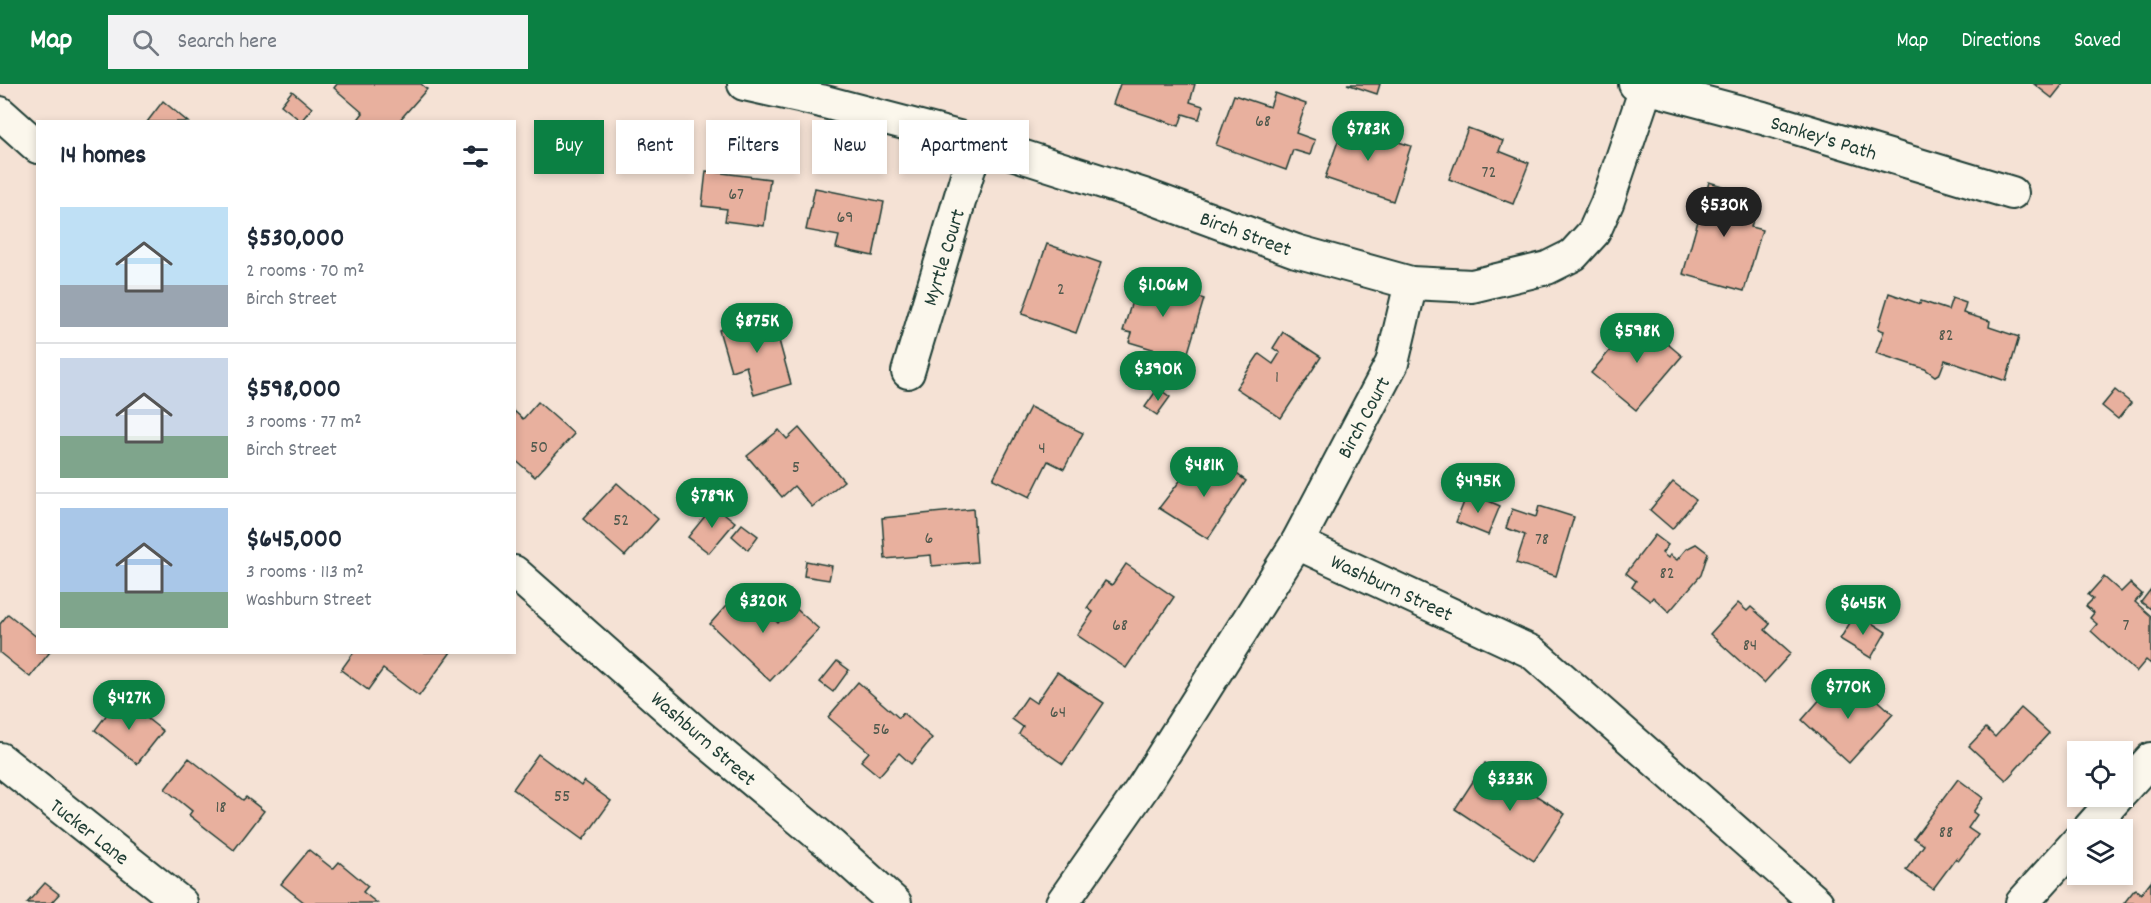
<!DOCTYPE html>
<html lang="en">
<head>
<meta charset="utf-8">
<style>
	body { margin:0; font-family:Dekko,sans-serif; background:#f2f2f3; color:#1f2937; height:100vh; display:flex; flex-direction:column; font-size:22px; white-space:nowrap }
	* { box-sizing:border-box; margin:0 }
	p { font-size:20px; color:#747a83 }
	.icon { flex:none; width:33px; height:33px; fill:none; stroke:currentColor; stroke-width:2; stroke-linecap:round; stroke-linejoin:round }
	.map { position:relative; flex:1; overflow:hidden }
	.sheet { position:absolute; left:36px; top:36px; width:480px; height:534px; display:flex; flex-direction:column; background:#fff; border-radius:0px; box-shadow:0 3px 9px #0003 }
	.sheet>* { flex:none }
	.banner { position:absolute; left:534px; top:36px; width:570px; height:54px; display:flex; gap:12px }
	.tools { position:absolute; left:2067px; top:657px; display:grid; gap:12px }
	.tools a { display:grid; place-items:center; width:66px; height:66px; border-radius:0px; background:#fff; box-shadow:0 3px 9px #0003; font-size:30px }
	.price { position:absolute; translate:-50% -51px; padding:0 14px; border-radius:21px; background:#0b8043; color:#fff; font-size:20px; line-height:39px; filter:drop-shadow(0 2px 3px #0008) }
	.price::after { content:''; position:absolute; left:50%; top:36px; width:18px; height:14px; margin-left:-9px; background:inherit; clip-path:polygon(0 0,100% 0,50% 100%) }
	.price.on { background:#222; color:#fff }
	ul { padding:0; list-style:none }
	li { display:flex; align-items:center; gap:18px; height:150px; padding:0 24px }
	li+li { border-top:2px solid #e0e1e3 }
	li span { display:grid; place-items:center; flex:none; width:168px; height:120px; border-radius:0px; color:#555 }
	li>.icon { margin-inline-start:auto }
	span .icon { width:72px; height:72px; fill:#fffc; stroke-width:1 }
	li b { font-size:26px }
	h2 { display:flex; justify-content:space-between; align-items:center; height:72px; padding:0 24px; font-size:26px }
	.chip { padding:0 21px; border-radius:0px; background:#fff; box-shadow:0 3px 9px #0003; font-size:21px; line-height:54px }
	.chip.on { background:#0b8043; color:#fff }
	header { display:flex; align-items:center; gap:36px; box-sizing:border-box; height:84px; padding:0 30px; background:#0b8043; color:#fff }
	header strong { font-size:28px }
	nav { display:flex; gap:33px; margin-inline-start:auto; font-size:21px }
	.search { width:420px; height:54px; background:#f2f2f3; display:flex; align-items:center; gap:15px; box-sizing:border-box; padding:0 21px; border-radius:0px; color:#747a83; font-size:22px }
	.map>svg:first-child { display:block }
</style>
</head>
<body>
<header>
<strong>Map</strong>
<div class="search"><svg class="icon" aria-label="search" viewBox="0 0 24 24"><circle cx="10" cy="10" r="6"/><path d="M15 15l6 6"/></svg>Search here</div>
<nav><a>Map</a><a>Directions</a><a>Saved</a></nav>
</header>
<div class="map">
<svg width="2151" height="819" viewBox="0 0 2151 819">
	<rect width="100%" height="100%" fill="#f5e2d5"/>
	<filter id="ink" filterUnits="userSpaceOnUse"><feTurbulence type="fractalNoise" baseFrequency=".0167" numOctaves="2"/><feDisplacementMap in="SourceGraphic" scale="12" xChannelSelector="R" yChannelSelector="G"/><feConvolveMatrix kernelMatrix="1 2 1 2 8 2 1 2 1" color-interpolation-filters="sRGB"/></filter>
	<g filter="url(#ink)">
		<g fill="#e8b09e" stroke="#1f3d34" stroke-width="1.5">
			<polygon points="337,0 421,0 427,5 398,38 356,38 363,29 334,4"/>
			<polygon points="1120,0 1195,0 1190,18 1203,22 1199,35 1183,30 1179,42 1113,20"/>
			<polygon points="1347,0 1380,0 1377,10"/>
			<polygon points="2034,0 2063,0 2052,14"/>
			<polygon points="292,7 312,24 301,37 281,21"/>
			<polygon points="1275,9 1306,20 1296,49 1315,56 1310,71 1293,66 1286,86 1216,61 1234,11 1270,23"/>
			<polygon points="163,17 188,38 147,38"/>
			<polygon points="1344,40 1411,62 1393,117 1325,94"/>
			<polygon points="1468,44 1503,57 1499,67 1529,79 1513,120 1449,95"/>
			<polygon points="706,87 770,95 764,142 725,137 727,125 702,122"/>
			<polygon points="1709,98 1759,113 1751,143 1762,146 1744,207 1683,190"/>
			<polygon points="815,104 884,118 873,172 836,164 839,152 806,146"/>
			<polygon points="1047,160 1101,179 1076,249 1022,230"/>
			<polygon points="1139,194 1204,215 1186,275 1129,258 1132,249 1123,247"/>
			<polygon points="1889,209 1920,220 1921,217 1948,226 1952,214 1966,219 1963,229 1990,237 1989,243 2019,253 2006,297 1945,276 1940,289 1935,292 1925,285 1876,269 1884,247 1878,245"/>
			<polygon points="772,231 791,300 754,311 746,282 731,287 719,246"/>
			<polygon points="1637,234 1682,272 1636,326 1591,289"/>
			<polygon points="1283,248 1321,273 1281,334 1236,304 1259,270 1273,280 1280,269 1273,264"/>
			<polygon points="1158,304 1170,313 1157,331 1145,323"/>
			<polygon points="2115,306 2131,319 2118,335 2102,322"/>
			<polygon points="538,318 574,350 535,393 514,375 514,327 523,335"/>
			<polygon points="1030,323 1083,349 1064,385 1048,377 1030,413 993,395"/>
			<polygon points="799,344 844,397 812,423 794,402 782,413 747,372 779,346 787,355"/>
			<polygon points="1213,372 1246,397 1208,455 1159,424 1186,389 1196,396"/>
			<polygon points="1673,398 1696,416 1672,445 1650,426"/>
			<polygon points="617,399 658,435 625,472 583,435"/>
			<polygon points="1468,408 1500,422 1488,451 1456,438"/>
			<polygon points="714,421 735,438 709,469 688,453"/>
			<polygon points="1539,422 1574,433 1556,492 1516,479 1525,451 1506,444 1512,425 1536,433"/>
			<polygon points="973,425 977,478 932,482 931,471 885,475 882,434"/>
			<polygon points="742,440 758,452 748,466 732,452"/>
			<polygon points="1655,451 1668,461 1662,469 1668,474 1670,471 1677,476 1686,465 1696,460 1708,469 1701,491 1669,528 1653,513 1650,517 1632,503 1636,497 1626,489"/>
			<polygon points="806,477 832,482 829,496 804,492"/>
			<polygon points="1126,480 1174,513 1126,584 1077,551 1093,528 1087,524 1105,497 1112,501"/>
			<polygon points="2104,493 2121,508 2130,499 2142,510 2135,518 2151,532 2151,580 2146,576 2136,588 2091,547 2097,540 2090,534 2094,529 2086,522 2093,515 2088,511"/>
			<polygon points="741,505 778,539 793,522 819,545 770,597 710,540"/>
			<polygon points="2151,505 2151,525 2141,518"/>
			<polygon points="1738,519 1747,527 1751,523 1770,540 1765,546 1791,569 1764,599 1710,550"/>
			<polygon points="1856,529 1886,548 1871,574 1840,555"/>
			<polygon points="8,530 38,554 38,568 50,568 30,593 0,569 0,540"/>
			<polygon points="354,568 451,568 419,612 383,585 368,606 341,586"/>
			<polygon points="837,577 849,586 833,608 820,598"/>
			<polygon points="1057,588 1104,619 1063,680 1019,650 1023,643 1012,635 1027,613 1036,619"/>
			<polygon points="858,598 899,634 903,629 932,654 911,680 899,669 879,692 861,677 869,668 828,633"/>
			<polygon points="1859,599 1893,630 1849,679 1802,636 1830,604 1843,616"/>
			<polygon points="120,613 163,647 137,680 95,646"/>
			<polygon points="2021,624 2049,649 2006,696 1969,662 1986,644 1995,653"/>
			<polygon points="538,670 581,702 584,697 611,717 583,756 513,705"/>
			<polygon points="189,674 243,716 246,713 264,727 234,766 189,731 192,727 165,705"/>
			<polygon points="1485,679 1565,730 1534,777 1455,725"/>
			<polygon points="1958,695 1983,714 1973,728 1977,731 1968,744 1978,751 1959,776 1956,774 1933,805 1906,786 1924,761 1914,754"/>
			<polygon points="309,766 333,785 339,778 368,802 363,808 377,819 305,819 281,800"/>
			<polygon points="2151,797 2151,819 2124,819 2135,805 2141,810"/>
			<polygon points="45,799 59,810 51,819 27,819"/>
		</g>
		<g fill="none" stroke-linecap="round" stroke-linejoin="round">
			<defs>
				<g id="street">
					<polyline points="744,0 821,17 977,58 1144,111 1296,167 1411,199 1472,202 1547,184 1573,171 1594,148 1607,119 1646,4"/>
					<polyline points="1635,0 1763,34 2012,109"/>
					<polyline points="0,29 38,63"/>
					<polyline points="908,288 977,58"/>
					<polyline points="1297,459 1532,568 1817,819"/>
					<polyline points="514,488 695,648 832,762 895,819"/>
					<polyline points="0,675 181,819"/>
					<polyline points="2122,707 2151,675"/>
					<polyline points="2088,746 2118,712"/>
					<polyline points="1062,819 1143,703 1297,459 1392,279 1411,199"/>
					<polyline points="2022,819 2078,757"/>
				</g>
			</defs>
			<use href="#street" stroke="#1f3d34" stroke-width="36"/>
			<use href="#street" stroke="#fbf7ec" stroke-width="32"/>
		</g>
	</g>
	<g text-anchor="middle" stroke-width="4.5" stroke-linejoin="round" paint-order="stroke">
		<g font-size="18" fill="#515a4e">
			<text x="1263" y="42">68</text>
			<text x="1489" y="93">72</text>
			<text x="736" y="115">67</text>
			<text x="845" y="138">69</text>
			<text x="1061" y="210">2</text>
			<text x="1946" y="256">82</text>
			<text x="1277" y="298">1</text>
			<text x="539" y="368">50</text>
			<text x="1042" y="369">4</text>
			<text x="796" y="388">5</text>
			<text x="621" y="441">52</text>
			<text x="929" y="459">6</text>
			<text x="1542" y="460">78</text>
			<text x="1667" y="494">82</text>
			<text x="1120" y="546">68</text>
			<text x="2126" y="546">7</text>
			<text x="1750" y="566">84</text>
			<text x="1058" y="633">64</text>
			<text x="881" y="650">56</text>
			<text x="562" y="717">55</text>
			<text x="221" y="728">18</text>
			<text x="1946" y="753">88</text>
		</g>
		<g font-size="21" fill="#1f3d34" stroke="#fbf7ec">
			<text transform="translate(1824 53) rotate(17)" y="7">Sankey's Path</text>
			<text transform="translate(1246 149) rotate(20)" y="7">Birch Street</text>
			<text transform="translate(943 173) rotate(-73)" y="7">Myrtle Court</text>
			<text transform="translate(1363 333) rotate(-62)" y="7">Birch Court</text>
			<text transform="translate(1392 503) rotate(25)" y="7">Washburn Street</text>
			<text transform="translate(704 654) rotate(41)" y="7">Washburn Street</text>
			<text transform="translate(90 747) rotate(38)" y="7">Tucker Lane</text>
		</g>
	</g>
</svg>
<div class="tools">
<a><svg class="icon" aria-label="locate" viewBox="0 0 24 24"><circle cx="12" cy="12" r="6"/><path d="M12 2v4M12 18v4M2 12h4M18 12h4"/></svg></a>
<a><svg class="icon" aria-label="layers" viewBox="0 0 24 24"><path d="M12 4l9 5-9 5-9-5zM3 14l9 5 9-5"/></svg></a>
</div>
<b class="price" style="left:1368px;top:78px">$783K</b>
<b class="price on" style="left:1724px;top:154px">$530K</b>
<b class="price" style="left:1163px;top:234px">$1.06M</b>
<b class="price" style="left:757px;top:270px">$875K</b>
<b class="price" style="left:1637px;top:280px">$598K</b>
<b class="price" style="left:1158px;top:318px">$390K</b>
<b class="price" style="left:1204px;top:414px">$481K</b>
<b class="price" style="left:1478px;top:430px">$495K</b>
<b class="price" style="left:712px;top:445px">$789K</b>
<b class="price" style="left:763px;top:550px">$320K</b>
<b class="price" style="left:1863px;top:552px">$645K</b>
<b class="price" style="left:1848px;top:636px">$770K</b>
<b class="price" style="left:129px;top:647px">$427K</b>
<b class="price" style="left:1510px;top:728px">$333K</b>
<div class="banner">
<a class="chip on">Buy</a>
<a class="chip">Rent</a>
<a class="chip">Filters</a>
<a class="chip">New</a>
<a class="chip">Apartment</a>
</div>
<section class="sheet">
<h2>14 homes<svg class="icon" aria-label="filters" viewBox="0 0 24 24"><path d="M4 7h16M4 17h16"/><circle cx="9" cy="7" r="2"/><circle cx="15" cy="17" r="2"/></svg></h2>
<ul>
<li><span style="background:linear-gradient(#bfe0f5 65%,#9aa5b1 0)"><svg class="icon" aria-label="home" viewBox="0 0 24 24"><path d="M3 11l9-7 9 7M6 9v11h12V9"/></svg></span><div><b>$530,000</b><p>2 rooms · 70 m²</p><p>Birch Street</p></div></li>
<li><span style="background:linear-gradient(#c9d6e8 65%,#7fa58c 0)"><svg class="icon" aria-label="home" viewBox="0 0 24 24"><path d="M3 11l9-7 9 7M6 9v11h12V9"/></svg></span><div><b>$598,000</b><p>3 rooms · 77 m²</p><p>Birch Street</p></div></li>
<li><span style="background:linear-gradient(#a9c7e8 70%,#7fa58c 0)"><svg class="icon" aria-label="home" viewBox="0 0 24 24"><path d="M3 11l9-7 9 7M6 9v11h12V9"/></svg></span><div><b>$645,000</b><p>3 rooms · 113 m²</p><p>Washburn Street</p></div></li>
</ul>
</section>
</div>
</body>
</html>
